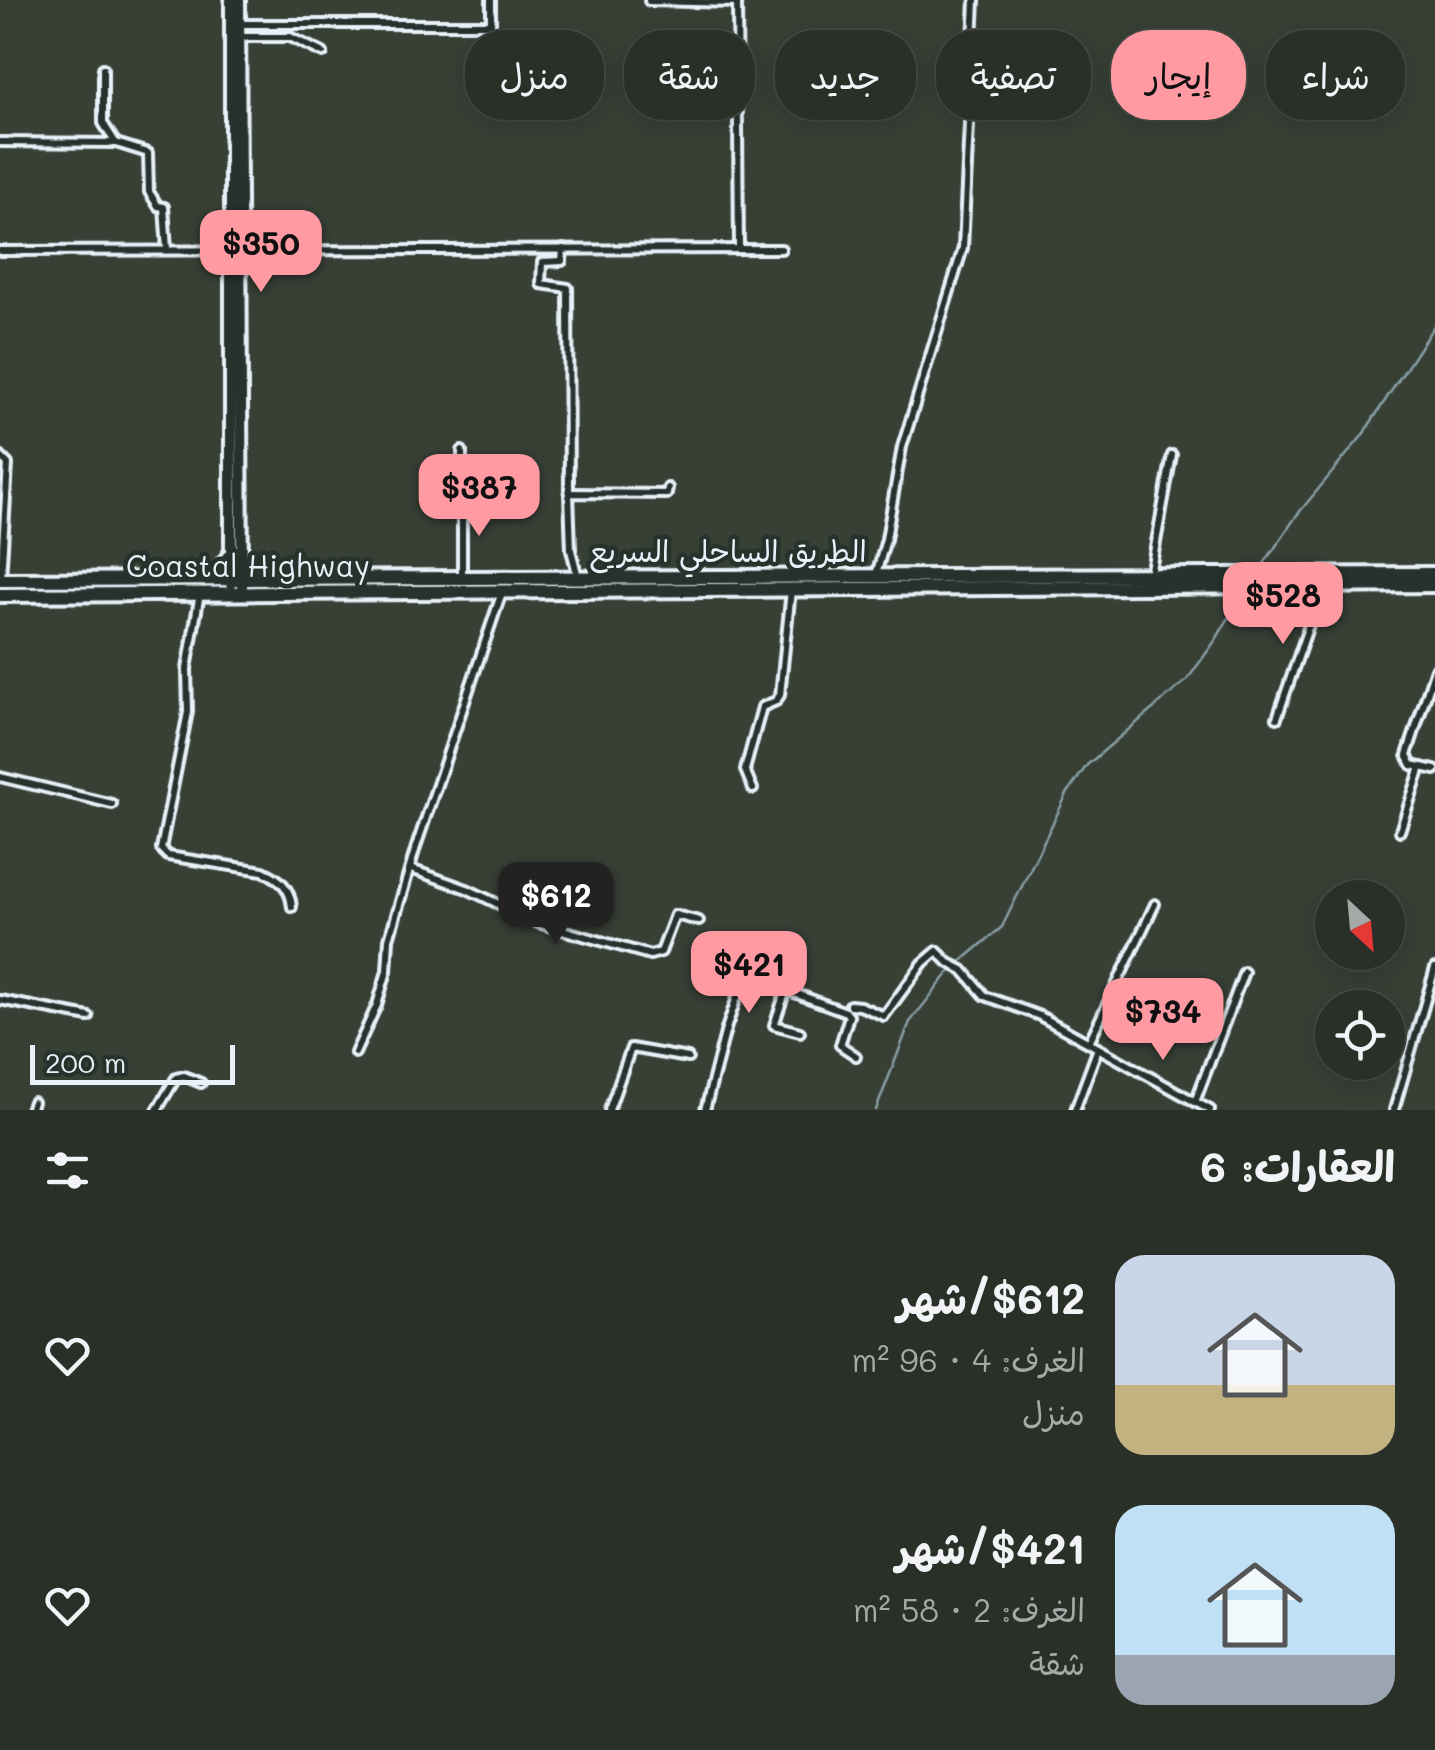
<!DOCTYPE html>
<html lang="ar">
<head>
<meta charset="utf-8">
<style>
	body { margin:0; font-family:Mali,"Playpen Sans Arabic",sans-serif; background:#323830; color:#f1f3f6; direction:rtl; height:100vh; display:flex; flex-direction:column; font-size:38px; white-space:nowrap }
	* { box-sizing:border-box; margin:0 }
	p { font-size:32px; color:#a5a9a8 }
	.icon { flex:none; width:55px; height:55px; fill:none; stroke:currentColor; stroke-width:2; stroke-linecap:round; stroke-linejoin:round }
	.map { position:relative; height:1110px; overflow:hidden; direction:ltr }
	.details { display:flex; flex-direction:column; background:#2a3028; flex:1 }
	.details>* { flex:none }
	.hud { position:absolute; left:30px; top:30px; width:1375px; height:90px; direction:rtl; display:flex; gap:20px }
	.needle { width:65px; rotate:154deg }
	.tools { position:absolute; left:1315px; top:880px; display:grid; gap:20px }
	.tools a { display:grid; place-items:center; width:90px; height:90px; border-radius:50%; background:#2a3028; box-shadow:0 5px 25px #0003,0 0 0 2px #464b45; font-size:50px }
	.scale { position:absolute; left:30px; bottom:25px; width:205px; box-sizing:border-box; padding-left:10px; border:5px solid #e8f1f8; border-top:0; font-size:28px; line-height:35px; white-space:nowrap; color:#e8f1f8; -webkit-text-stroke:8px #26332d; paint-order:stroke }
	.price { position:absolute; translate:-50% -85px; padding:0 22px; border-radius:20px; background:#ff9aa2; color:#111; font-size:32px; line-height:65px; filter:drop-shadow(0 2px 5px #0008) }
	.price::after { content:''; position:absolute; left:50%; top:60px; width:30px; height:22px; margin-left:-15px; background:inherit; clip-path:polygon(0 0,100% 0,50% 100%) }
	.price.on { background:#222; color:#fff }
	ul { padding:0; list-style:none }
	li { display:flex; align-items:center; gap:30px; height:250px; padding:0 40px }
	li span { display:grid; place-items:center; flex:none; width:280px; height:200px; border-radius:30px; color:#555 }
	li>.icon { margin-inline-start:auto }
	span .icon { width:120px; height:120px; fill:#fffc; stroke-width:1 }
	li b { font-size:42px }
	h2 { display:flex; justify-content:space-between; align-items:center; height:120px; padding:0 40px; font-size:42px }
	.tag { padding:0 35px; border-radius:40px; background:#2a3028; box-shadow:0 5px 25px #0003,0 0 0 2px #464b45; font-size:35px; line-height:90px }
	.tag.on { background:#ff9aa2; color:#111 }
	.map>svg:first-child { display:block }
</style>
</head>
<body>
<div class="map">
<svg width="1435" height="1110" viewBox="0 0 1435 1110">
	<rect width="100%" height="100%" fill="#384036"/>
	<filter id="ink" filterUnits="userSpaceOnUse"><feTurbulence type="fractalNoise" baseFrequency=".01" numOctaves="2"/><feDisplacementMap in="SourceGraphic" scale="20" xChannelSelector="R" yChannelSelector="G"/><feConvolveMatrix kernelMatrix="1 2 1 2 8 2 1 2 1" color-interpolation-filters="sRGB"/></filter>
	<g filter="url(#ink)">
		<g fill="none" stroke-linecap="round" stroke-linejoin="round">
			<g stroke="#879fa5" stroke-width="2.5">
				<polyline points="1259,571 1297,515 1362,436 1435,324"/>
				<polyline points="876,1110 910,1022 951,970 1002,927 1067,794 1087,765 1187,680 1215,641 1243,594"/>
			</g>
			<defs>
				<g id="street">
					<polyline points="737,0 739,249"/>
					<polyline points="649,1 737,3"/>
					<polyline points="239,24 491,24 491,0"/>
					<polyline points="237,37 290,37 323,53"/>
					<polyline points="103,68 103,123 115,142"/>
					<polyline points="0,142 116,143 148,153 149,192 158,206 164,207 167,249"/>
					<polyline points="563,249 562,261 542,262 541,284 568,288 569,493"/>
					<polyline points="0,251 781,249"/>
					<polyline points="0,456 8,464 1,579"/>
					<polyline points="876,575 886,539 902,447 963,248 975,0"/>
					<polyline points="1150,575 1172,455"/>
					<polyline points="462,576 462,451"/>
					<polyline points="578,577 571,550 569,493 667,494 668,488"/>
					<path d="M200 593 187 669 188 712 161 849 168 856 263 871C281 879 290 888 292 907"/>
					<polyline points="1435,669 1407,755 1412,765 1435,770"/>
					<polyline points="1277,718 1322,587"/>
					<polyline points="0,777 112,804"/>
					<polyline points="753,789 745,770 762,707 776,701 780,695 791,590"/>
					<polyline points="1400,831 1421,767"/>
					<polyline points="411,869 467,889 538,923 650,955 661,952 675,915 699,921"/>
					<polyline points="786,990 846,1012 849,1016 840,1045 856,1056"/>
					<polyline points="0,1000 89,1017"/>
					<polyline points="850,1005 860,1006 884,1016 923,963 937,951 949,963 963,970 985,996 1040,1016 1210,1110"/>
					<polyline points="1089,1042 1155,904"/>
					<polyline points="355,1053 377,1005 387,971 389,939 416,847 502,592"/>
					<polyline points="1195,1102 1244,972"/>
					<polyline points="30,1110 33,1102"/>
					<polyline points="157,1110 176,1078 184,1076 201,1083"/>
					<polyline points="609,1110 631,1048 688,1058"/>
					<polyline points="705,1110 726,1029 744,977 786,990 774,1025 800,1032"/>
					<polyline points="1075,1110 1098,1048"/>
					<polyline points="1394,1110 1435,968"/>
				</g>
				<g id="secondary">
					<polyline points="231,0 231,584"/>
					<polyline points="239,0 242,591"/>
				</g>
				<g id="highway">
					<polyline points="241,556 248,567 261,578"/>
					<polyline points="207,577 219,570 230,555"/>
					<polyline points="0,580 1435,574"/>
					<polyline points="0,595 1435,585"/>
				</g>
			</defs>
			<use href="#street" stroke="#e8f1f8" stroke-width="14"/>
			<use href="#secondary" stroke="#e8f1f8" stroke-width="18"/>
			<use href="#highway" stroke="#e8f1f8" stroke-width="20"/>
			<use href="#street" stroke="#26332d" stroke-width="6"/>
			<use href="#secondary" stroke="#26332d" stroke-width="10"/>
			<use href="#highway" stroke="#26332d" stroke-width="12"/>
		</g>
	</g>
	<g text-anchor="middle" stroke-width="9" stroke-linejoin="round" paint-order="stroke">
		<g font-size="30" fill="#e8f1f8" stroke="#26332d">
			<text x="728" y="562">الطريق الساحلي السريع</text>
			<text x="248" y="577">Coastal Highway</text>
		</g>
	</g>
</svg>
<div class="tools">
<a><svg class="needle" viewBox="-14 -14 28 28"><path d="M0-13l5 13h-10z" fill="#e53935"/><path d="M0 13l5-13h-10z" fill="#a5a9a8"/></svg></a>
<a><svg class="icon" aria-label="locate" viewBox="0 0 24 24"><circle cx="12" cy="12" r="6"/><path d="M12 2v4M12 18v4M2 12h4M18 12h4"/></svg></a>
</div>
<div class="scale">200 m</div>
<b class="price" style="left:261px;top:295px">$350</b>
<b class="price" style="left:479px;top:539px">$387</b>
<b class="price" style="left:1283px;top:647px">$528</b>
<b class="price on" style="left:556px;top:947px">$612</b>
<b class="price" style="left:749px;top:1016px">$421</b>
<b class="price" style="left:1163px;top:1063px">$734</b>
<div class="hud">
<a class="tag">شراء</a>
<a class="tag on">إيجار</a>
<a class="tag">تصفية</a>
<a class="tag">جديد</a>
<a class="tag">شقة</a>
<a class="tag">منزل</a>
</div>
</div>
<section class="details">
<h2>العقارات: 6<svg class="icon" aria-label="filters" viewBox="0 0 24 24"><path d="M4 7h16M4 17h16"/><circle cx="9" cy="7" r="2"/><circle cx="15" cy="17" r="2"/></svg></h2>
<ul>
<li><span style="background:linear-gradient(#c9d6e8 65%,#c2b280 0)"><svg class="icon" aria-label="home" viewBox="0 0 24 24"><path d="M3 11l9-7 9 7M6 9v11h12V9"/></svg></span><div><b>$612/شهر</b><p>الغرف: 4 · 96 m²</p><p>منزل</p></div><svg class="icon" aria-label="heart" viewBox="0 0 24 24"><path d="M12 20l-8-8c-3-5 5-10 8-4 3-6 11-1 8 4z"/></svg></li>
<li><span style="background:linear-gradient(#bfe0f5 75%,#9aa5b1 0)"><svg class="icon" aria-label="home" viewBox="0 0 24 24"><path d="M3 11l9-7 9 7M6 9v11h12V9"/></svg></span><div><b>$421/شهر</b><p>الغرف: 2 · 58 m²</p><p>شقة</p></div><svg class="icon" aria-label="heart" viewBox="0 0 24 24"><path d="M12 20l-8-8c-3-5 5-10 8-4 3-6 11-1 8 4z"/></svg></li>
</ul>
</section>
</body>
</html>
